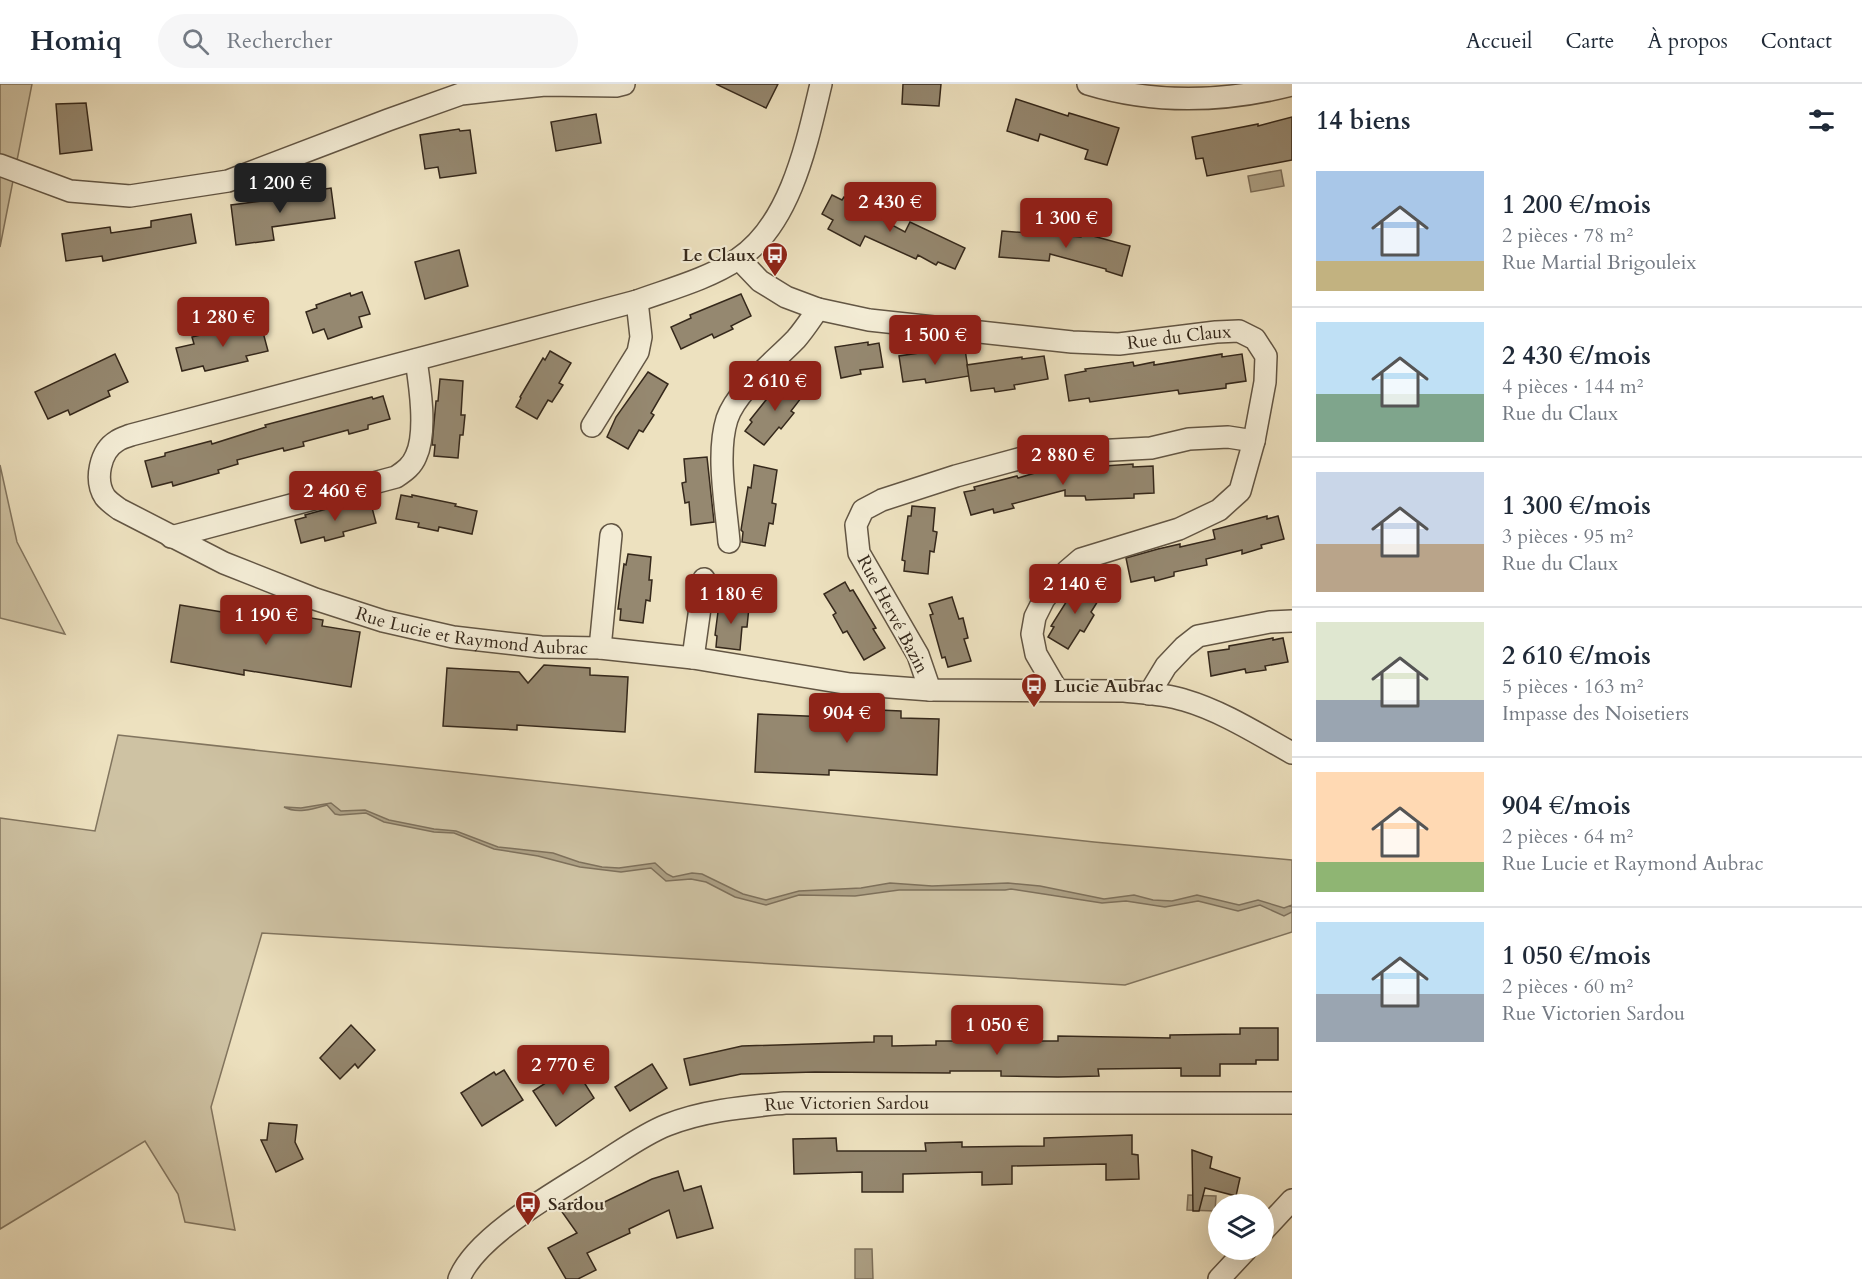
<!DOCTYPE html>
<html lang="fr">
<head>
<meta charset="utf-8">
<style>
	body { margin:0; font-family:Cardo,serif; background:#f6f6f7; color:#1f2937; height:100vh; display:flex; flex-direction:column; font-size:22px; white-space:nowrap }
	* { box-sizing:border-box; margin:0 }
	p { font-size:20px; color:#747a83 }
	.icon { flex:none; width:33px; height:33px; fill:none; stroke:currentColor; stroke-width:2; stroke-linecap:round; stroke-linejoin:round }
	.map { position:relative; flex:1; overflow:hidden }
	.sheet { display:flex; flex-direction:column; background:#fff; width:570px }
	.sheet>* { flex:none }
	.buttons { position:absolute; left:1208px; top:1110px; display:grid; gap:12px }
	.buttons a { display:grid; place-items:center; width:66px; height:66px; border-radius:50%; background:#fff; box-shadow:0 6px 24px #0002; font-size:30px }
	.price { position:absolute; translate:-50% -51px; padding:0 14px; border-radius:6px; background:#8f2418; color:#fff; font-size:20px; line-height:39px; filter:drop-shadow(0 2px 3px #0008) }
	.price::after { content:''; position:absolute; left:50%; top:36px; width:18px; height:14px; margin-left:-9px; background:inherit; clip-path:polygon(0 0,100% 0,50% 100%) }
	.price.active { background:#222; color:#fff }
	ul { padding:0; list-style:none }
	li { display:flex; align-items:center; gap:18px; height:150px; padding:0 24px }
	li+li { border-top:2px solid #e0e1e3 }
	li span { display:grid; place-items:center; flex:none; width:168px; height:120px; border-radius:0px; color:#555 }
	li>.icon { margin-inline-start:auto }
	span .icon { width:72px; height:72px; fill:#fffc; stroke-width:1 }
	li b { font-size:26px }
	h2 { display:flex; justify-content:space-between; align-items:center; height:72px; padding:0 24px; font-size:26px }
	header { display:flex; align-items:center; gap:36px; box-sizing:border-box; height:84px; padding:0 30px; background:#fff; border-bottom:2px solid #e0e1e3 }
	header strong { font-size:28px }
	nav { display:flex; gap:33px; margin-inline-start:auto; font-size:21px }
	.search { width:420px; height:54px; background:#f6f6f7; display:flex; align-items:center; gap:15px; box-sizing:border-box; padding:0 21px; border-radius:33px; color:#747a83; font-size:22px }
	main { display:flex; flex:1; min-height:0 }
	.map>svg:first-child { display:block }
</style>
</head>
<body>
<header>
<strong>Homiq</strong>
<div class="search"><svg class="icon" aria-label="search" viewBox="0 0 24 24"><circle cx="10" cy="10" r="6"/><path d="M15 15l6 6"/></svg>Rechercher</div>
<nav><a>Accueil</a><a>Carte</a><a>À propos</a><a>Contact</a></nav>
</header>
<main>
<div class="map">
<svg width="1292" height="1195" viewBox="0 0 1292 1195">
	<rect width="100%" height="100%" fill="#ede1bf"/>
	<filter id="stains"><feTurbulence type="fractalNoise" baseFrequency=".00333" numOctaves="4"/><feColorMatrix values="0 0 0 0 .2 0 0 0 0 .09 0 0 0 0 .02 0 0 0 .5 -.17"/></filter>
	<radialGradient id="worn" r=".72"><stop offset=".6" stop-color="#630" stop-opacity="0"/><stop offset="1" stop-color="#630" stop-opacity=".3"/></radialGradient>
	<g fill="#cec2a3" stroke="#82755f" stroke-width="1.5">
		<polygon points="0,0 32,0 0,163"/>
		<polygon points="0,381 17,458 65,550 0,534"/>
		<polygon points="118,651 1094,758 1292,776 1292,848 1125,901 262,849 211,1023 235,1146 185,1138 178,1110 145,1057 0,1145 0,734 95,747"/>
	</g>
	<g fill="#aea287" stroke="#7e715c" stroke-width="1.5">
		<polygon points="1281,86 1284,102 1251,108 1248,92"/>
		<path d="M331 719 341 727 365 726 389 736 434 745 456 747 498 763 553 769 579 778 602 783 619 784 655 779 667 790 673 793 692 789 702 790 743 810 766 816 799 807 861 804 890 799 932 802 1008 799 1040 802 1104 815 1134 811 1153 816 1172 817 1197 811 1239 821 1258 816 1284 824 1292 821V828L1284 832 1260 821 1238 827 1198 817 1165 823 1126 817 1102 819 1011 805 1005 806H899L855 812 799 811 766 821 735 813 706 798 691 795 666 797 651 784 621 788 580 783 538 772 494 765 454 749 434 748 384 738 366 729 340 731 335 730 327 721C313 725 297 730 284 723L301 724Z"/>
		<polygon points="1188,1111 1216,1112 1215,1127 1187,1126"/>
		<polygon points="855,1165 872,1165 873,1195 855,1195"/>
	</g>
	<g fill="#958870" stroke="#35281b" stroke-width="1.5">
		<polygon points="716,0 778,0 766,24"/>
		<polygon points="903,0 941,0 939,22 902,20"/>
		<polygon points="1016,15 1068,32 1069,29 1119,44 1107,81 1085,75 1088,66 1040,50 1038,57 1007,47"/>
		<polygon points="86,19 92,66 60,70 56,20"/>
		<polygon points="596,30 601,59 556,67 551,38"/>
		<polygon points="1292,33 1292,76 1207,92 1203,74 1196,75 1192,53 1258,40 1258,42"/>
		<polygon points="459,45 460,47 470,46 476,89 440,94 438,83 425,85 420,51"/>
		<polygon points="311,102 312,107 331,104 335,134 272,143 274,156 236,161 231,121 294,113 293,105"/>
		<polygon points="832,111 842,116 844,113 876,129 875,132 905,148 910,138 965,164 955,185 938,178 936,181 918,171 916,175 865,152 860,162 828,145 833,136 822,130"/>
		<polygon points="191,130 196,159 103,177 102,172 66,177 62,150 110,143 111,149 151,143 151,137"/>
		<polygon points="1002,147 1081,153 1082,149 1130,162 1122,192 1106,187 1106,185 1050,170 1049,177 999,173"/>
		<polygon points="459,166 468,202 425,215 415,178"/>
		<polygon points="362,208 370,230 359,233 362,243 328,255 324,245 313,249 306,228 317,224 316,221 350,209 351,212"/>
		<polygon points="741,210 751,232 731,242 733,245 714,254 712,250 681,265 671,243 691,234 690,231"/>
		<polygon points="260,237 268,267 246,272 248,277 205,287 203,282 182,287 176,264 194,260 192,253"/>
		<polygon points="868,258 868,261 879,259 883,283 860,286 861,290 841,294 835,263"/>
		<polygon points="953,264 954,266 965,265 969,292 926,299 925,295 903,298 899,272"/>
		<polygon points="550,267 571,279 559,299 563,301 552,318 548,316 537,335 516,323 521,314 520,313 543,274 545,276"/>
		<polygon points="115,270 128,298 108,307 110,312 99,317 70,331 68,326 48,335 35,308"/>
		<polygon points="1222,270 1222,273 1242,270 1246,297 1226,300 1226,304 1179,310 1178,306 1090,318 1089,314 1069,317 1065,291 1086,287 1085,285 1133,278 1134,282 1154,278 1154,281"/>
		<polygon points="1044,272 1048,295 1014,301 1015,305 995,308 994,304 971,307 967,281 1022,273 1022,275"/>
		<polygon points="648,288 668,300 651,329 654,331 643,348 639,346 628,365 607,353 616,333"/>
		<polygon points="786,294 805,309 791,327 794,329 781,345 779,343 764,361 745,347 752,338 750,336 778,301 779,303"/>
		<polygon points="440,295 463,297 461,331 465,331 463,351 460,351 458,374 434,372 435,361 432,361 436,317 438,317"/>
		<polygon points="383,312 390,335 368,341 368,345 349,350 348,346 303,358 304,362 284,367 283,364 237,376 238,380 218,386 219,389 173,402 172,398 152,403 145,377 165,372 165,369 211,357 212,360 266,343 265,341 372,313 373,315"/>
		<polygon points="707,373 714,438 691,441 689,418 685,419 682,399 686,398 684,375"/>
		<polygon points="1133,380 1133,383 1153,382 1154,409 1134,410 1134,414 1086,416 1085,412 1065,412 1065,406 1012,420 1014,424 994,429 993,425 971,431 964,408 975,406 974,403 1017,392 1018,394 1045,386"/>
		<polygon points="754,381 777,386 772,419 776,420 773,440 769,439 765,462 742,458 743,448 741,446 748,403 751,404"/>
		<polygon points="401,411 412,413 412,411 456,420 455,422 477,427 472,450 439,443 438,447 418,443 419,439 396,435"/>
		<polygon points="370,416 376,439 343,448 344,452 325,457 324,453 301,459 295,436 306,433 305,431 348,419 349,422"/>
		<polygon points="912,422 935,424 933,447 937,448 934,468 930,467 928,490 904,487 905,477 902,476 908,432 911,432"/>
		<polygon points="1267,432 1267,435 1278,432 1284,455 1261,461 1262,464 1242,470 1242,466 1206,475 1207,481 1174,488 1174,492 1155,497 1154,493 1131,498 1126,474 1158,465 1180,460 1180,463 1215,455 1213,446"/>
		<polygon points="628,470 651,473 649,496 652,496 650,517 646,516 643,539 620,536 621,525 618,525 624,480 626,481"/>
		<polygon points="1083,496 1103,509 1091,528 1094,531 1084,548 1080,546 1068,565 1048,553 1054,543 1051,542 1075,504 1077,506"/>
		<polygon points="845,498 850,507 853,506 876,544 873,545 885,564 864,576 847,547 843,549 833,531 836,529 824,510"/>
		<polygon points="952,513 959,535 963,534 968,554 964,555 971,577 948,583 945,573 942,574 930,531 933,530 929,520"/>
		<polygon points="719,520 745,521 745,523 749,523 747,543 742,543 740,566 716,563 717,552 715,551"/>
		<polygon points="180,521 252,533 261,545 278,528 323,536 322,542 360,548 351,603 244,586 244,591 171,578"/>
		<polygon points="1273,554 1273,556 1283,554 1288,578 1265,582 1266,586 1246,589 1245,585 1211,592 1208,568 1229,565 1229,562"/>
		<polygon points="544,581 590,584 590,591 628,593 625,648 517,641 517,646 443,642 447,584 519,588 528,599"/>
		<polygon points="856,625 901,627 901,634 939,635 937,691 829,686 829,691 755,688 758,630 830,633 841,644"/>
		<polygon points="351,941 375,966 358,984 355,980 340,995 320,974"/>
		<polygon points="1240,944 1278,944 1278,976 1256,976 1256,980 1220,980 1220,992 1181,992 1181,984 1098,985 1099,992 1058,993 1001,992 1001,987 950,987 950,989 815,988 741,990 690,1001 684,975 742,962 874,958 874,952 892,952 892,962 936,961 936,957 1058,957 1058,952 1170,954 1170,951 1240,950"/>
		<polygon points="652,980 667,1004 630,1027 615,1003"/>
		<polygon points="504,986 523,1016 482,1042 461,1009 494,988 496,991"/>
		<polygon points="563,988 580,992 594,1014 556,1042 533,1007"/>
		<polygon points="269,1039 297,1041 295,1058 303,1075 276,1088 261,1056 267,1056"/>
		<polygon points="1132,1051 1132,1070 1138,1071 1139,1095 1106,1096 1106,1080 1012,1082 1012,1100 982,1101 982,1088 903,1090 903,1108 862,1108 862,1088 794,1090 793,1055 836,1054 837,1067 926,1067 925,1059 962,1058 962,1063 1044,1062 1044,1054"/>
		<polygon points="1192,1066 1212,1073 1210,1084 1240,1094 1236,1112 1205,1104 1199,1127 1193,1127"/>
		<polygon points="678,1087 684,1107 701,1102 713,1144 677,1154 669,1126 629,1145 630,1149 587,1169 596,1186 578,1195 566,1195 548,1164 577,1149 560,1125 580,1113 586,1127 652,1095"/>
	</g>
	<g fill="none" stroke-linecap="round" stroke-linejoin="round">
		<defs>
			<g id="minor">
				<path id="s1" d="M821 0C807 58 791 140 738 175 708 195 670 205 637 217L131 351C126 353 121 354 117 357 100 367 94 396 105 413 108 417 115 422 119 425L224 479 315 515 383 537 453 553 541 563 600 564 693 574 850 600 930 606 1124 607C1144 609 1165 610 1184 616 1222 627 1258 650 1292 669"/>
				<path d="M1088 0C1154 20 1225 18 1292 1"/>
				<polyline points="0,81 70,107 130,112 228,97 388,36 461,10 545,1 616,2 624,0"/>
				<path id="s2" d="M739 175 760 197 786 213 818 225 869 236 1072 258 1119 260 1216 248 1239 247 1255 255 1266 272 1265 298 1254 357 1240 407 1219 426 1179 445 1081 475 1067 487 1044 515 1035 533 1032 550 1036 570 1057 606"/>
				<polyline points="592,342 638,268 641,253 637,217"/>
				<path d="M171 453 396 393C405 387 412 382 416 372 427 349 420 302 416 276"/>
				<path d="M729 458C726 421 716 370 727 335 737 306 775 277 796 255 804 246 811 235 818 225"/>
				<polyline points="600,564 611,451"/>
				<polyline points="693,574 704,495"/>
				<polyline points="930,606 918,571 859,469 856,441 863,426 882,416 956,392 1037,370 1151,364 1189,355 1228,353 1254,357"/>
				<polyline points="1149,610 1166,582 1184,563 1198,552 1270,538 1292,537"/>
				<polyline points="1263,1147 1292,1116"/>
				<path id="s3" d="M459 1195C476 1151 560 1106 600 1080 621 1067 644 1050 667 1041 705 1026 745 1023 785 1019H1292"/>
				<polyline points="1219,1195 1246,1166"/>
			</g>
		</defs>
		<use href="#minor" stroke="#635644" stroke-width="24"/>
		<use href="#minor" stroke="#f3ecd5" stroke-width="21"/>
	</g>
	<defs>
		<symbol id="bus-pin" viewBox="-11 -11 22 30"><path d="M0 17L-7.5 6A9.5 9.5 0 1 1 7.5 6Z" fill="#8f2418" stroke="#f3ecd5"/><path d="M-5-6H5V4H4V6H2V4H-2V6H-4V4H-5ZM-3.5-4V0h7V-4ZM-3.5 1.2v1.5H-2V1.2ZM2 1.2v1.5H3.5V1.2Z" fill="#fff"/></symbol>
	</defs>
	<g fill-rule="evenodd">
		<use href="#bus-pin" x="760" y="156" width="30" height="40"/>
		<use href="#bus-pin" x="1019" y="587" width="30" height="40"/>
		<use href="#bus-pin" x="513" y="1105" width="30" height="40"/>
	</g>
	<g text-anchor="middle" stroke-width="4.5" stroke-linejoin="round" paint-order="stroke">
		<g font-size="18" font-weight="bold" fill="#35281b" stroke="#f3ecd5" text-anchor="start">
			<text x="756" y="177" text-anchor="end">Le Claux</text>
			<text x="1054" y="608">Lucie Aubrac</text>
			<text x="548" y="1126">Sardou</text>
		</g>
		<g font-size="18" fill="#35281b" stroke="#f3ecd5">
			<text dy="6" stroke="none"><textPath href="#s2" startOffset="459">Rue du Claux</textPath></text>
			<text transform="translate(893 530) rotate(62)" y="6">Rue Hervé Bazin</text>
			<text dy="6" stroke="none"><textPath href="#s1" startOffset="1305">Rue Lucie et Raymond Aubrac</textPath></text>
			<text dy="6" stroke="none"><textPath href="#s3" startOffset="444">Rue Victorien Sardou</textPath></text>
		</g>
	</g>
	<rect width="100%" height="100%" filter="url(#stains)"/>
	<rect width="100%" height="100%" fill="url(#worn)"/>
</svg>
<div class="buttons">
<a><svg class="icon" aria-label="layers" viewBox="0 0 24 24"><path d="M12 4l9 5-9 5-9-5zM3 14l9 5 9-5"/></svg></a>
</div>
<b class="price active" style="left:280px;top:130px">1 200 €</b>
<b class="price" style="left:890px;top:149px">2 430 €</b>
<b class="price" style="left:1066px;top:165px">1 300 €</b>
<b class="price" style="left:223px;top:264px">1 280 €</b>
<b class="price" style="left:935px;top:282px">1 500 €</b>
<b class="price" style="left:775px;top:328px">2 610 €</b>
<b class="price" style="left:1063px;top:402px">2 880 €</b>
<b class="price" style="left:335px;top:438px">2 460 €</b>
<b class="price" style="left:1075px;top:531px">2 140 €</b>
<b class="price" style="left:731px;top:541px">1 180 €</b>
<b class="price" style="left:266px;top:562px">1 190 €</b>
<b class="price" style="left:847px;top:660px">904 €</b>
<b class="price" style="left:997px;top:972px">1 050 €</b>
<b class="price" style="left:563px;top:1012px">2 770 €</b>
</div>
<section class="sheet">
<h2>14 biens<svg class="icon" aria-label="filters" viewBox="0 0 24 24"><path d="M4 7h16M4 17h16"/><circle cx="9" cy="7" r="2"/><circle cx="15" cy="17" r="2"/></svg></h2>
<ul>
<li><span style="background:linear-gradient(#a9c7e8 75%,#c2b280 0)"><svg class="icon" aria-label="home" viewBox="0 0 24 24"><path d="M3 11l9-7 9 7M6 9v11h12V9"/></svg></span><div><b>1 200 €/mois</b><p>2 pièces · 78 m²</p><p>Rue Martial Brigouleix</p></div></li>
<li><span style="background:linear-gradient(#bfe0f5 60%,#7fa58c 0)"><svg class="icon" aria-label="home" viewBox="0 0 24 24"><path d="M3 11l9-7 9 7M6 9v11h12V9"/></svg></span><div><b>2 430 €/mois</b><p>4 pièces · 144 m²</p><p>Rue du Claux</p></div></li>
<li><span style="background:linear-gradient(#c9d6e8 60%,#b9a48a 0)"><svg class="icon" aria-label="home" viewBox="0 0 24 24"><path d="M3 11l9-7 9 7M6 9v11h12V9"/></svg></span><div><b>1 300 €/mois</b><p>3 pièces · 95 m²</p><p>Rue du Claux</p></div></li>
<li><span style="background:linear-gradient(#dfe7d0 65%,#9aa5b1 0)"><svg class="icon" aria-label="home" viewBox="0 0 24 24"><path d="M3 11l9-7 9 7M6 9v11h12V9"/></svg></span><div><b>2 610 €/mois</b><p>5 pièces · 163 m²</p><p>Impasse des Noisetiers</p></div></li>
<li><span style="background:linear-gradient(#ffd9b3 75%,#8fb573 0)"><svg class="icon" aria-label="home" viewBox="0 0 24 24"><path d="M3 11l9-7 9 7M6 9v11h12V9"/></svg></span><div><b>904 €/mois</b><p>2 pièces · 64 m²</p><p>Rue Lucie et Raymond Aubrac</p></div></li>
<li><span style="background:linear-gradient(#bfe0f5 60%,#9aa5b1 0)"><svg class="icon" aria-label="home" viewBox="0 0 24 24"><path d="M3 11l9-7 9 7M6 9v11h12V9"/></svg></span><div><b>1 050 €/mois</b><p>2 pièces · 60 m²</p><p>Rue Victorien Sardou</p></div></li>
</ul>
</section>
</main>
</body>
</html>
